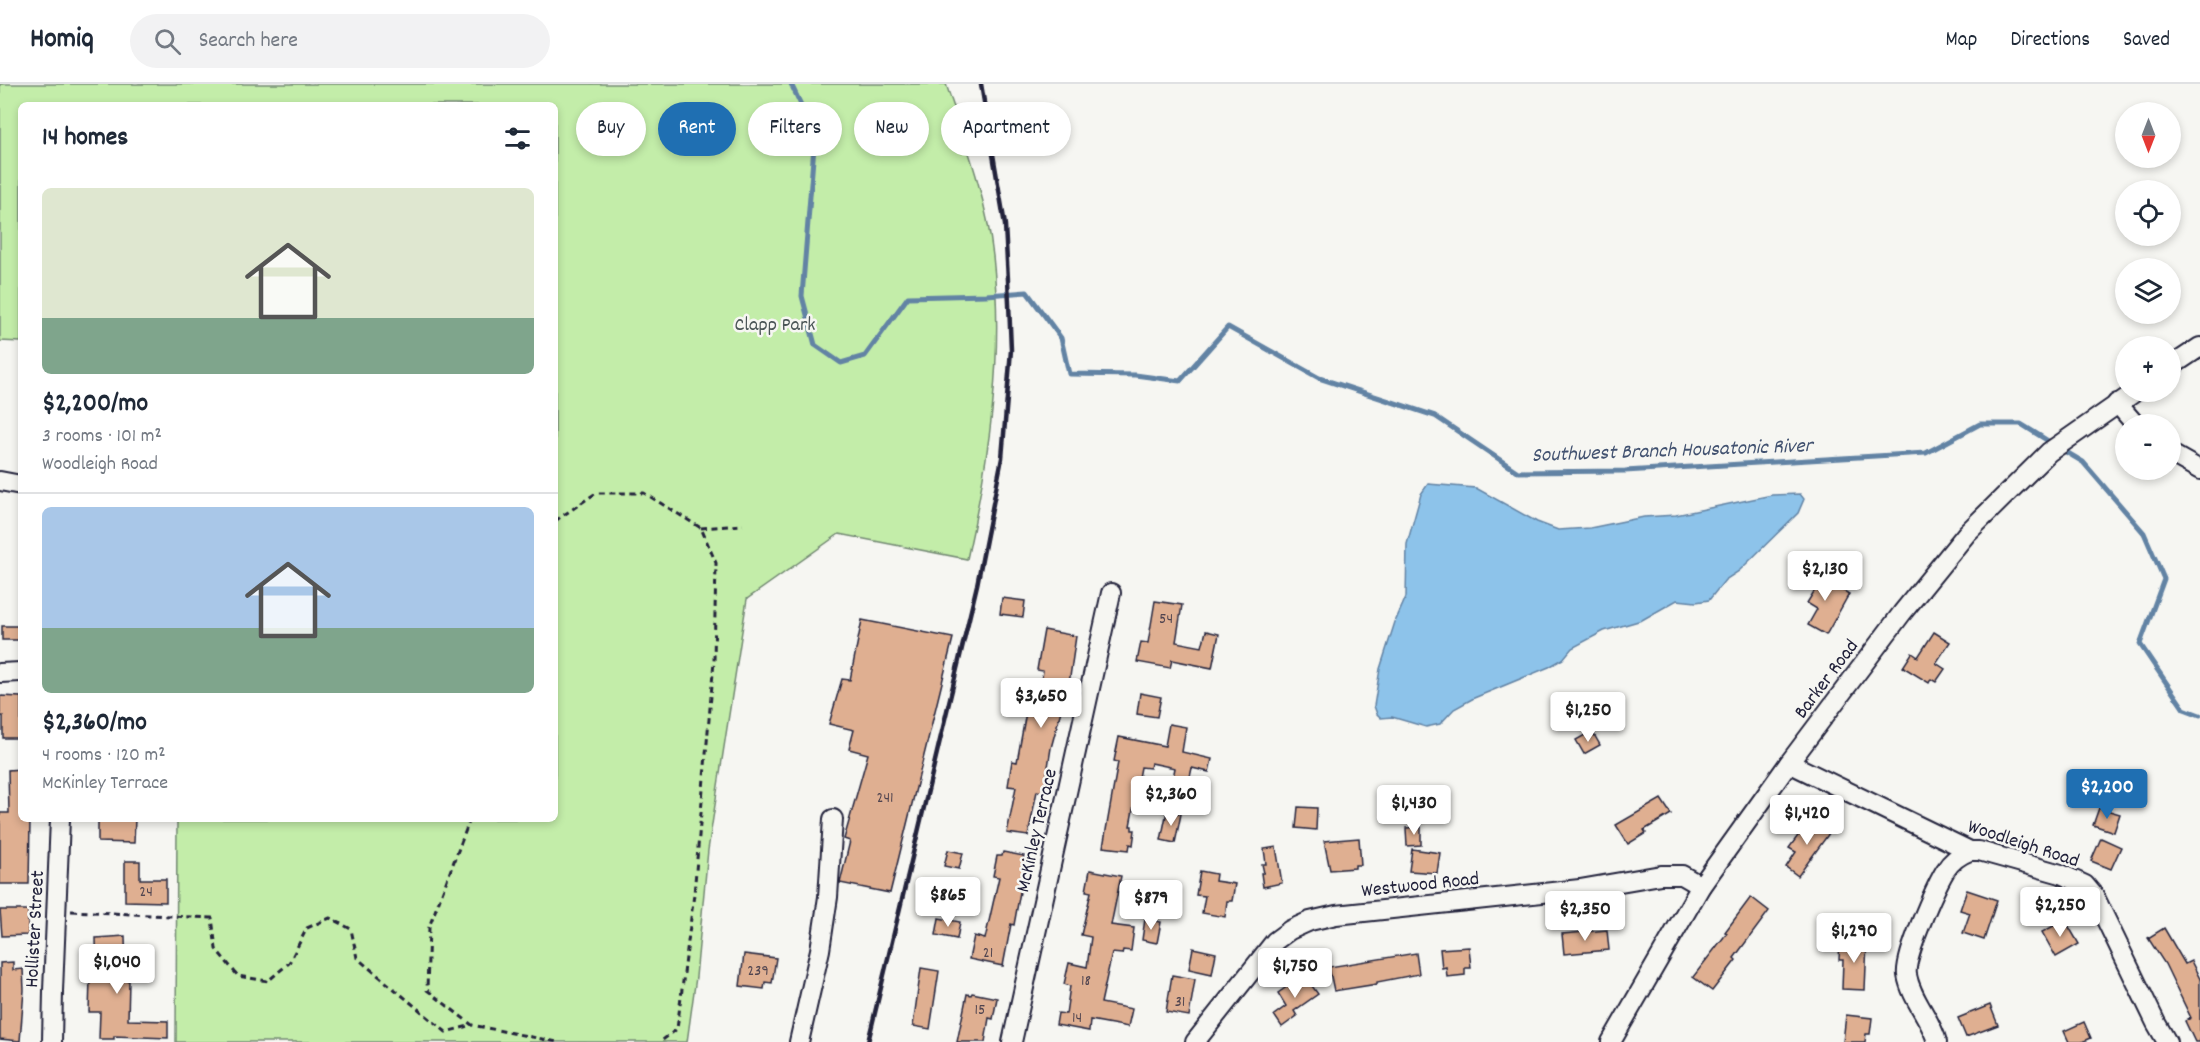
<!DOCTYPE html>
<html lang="en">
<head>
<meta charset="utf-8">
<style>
	body { margin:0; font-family:Dekko,sans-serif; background:#f2f2f3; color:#1f2937; height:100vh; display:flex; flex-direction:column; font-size:22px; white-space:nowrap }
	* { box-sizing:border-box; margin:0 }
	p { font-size:20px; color:#747a83 }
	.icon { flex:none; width:33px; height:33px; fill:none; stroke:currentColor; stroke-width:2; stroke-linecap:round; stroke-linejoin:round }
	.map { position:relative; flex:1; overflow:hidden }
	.details { position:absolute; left:18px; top:18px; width:540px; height:720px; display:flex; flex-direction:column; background:#fff; border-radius:9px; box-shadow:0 3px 9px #0003 }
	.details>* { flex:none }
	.guide { position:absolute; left:576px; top:18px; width:570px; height:54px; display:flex; gap:12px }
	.needle { width:39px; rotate:180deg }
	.tools { position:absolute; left:2115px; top:18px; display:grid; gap:12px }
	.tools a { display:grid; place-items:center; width:66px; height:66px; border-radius:50%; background:#fff; box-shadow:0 3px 9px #0003; font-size:30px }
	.price { position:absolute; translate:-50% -51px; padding:0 14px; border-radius:6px; background:#fff; color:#222; font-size:20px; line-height:39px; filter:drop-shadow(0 2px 3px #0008) }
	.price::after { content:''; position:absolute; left:50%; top:36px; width:18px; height:14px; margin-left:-9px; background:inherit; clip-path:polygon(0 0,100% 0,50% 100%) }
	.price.on { background:#1f6fb2; color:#fff }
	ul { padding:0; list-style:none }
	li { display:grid; align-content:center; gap:12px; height:318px; padding:0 24px }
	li+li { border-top:2px solid #e0e1e3 }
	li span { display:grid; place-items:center; height:186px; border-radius:9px; color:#555 }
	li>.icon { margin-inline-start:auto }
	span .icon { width:108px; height:108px; fill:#fffc; stroke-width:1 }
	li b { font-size:26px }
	h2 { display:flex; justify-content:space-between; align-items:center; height:72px; padding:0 24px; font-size:26px }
	.tag { padding:0 21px; border-radius:27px; background:#fff; box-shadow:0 3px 9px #0003; font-size:21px; line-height:54px }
	.tag.on { background:#1f6fb2; color:#fff }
	header { display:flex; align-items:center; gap:36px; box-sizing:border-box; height:84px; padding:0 30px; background:#fff; border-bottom:2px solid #e0e1e3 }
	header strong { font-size:28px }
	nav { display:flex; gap:33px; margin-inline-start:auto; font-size:21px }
	.search { width:420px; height:54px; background:#f2f2f3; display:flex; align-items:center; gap:15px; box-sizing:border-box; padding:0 21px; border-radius:33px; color:#747a83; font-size:22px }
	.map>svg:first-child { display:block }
</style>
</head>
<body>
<header>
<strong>Homiq</strong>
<div class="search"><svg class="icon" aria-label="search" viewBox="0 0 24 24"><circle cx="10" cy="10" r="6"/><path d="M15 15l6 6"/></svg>Search here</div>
<nav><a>Map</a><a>Directions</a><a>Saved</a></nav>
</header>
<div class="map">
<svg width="2200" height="958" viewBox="0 0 2200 958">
	<rect width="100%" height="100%" fill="#f6f6f2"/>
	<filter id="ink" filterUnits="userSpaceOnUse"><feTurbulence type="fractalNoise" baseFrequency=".0167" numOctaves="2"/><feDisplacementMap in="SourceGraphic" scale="12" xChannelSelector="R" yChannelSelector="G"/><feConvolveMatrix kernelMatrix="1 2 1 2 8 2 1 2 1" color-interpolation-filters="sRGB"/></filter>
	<g filter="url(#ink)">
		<path fill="#c3eda9" stroke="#728872" stroke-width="1.5" d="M0 0H946C965 57 986 112 993 172 1004 273 989 376 967 475L839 450 747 515 708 766 696 893 687 958H176L177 735H555V21H21V258L0 257Z"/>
		<polygon fill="#8dc3ea" stroke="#6283a4" stroke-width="1.5" points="1428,400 1476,404 1537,438 1558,446 1590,444 1644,433 1676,431 1772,411 1800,410 1804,415 1798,429 1739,487 1725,496 1709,516 1696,518 1677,516 1642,536 1604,547 1572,564 1563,575 1549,583 1474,614 1454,625 1440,640 1426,643 1392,633 1381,634 1377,630 1374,622 1380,585 1395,538 1406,513 1407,460 1421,410"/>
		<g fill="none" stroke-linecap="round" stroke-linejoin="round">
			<g stroke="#6283a4" stroke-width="5">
				<polyline points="791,0 815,50 802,212 815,261 841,279 865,272 908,213 986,211 1027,208 1061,254 1069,290 1135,291 1180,297 1228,243 1319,294 1435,332 1518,388 1625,387 1926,369 1980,340 2021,340 2053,360"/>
				<polyline points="2061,365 2083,378 2144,449 2164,495 2140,560 2184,625 2200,631"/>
			</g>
		</g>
		<g fill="#dfaf91" stroke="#22223b" stroke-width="1.5">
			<polygon points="1816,487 1836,498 1834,501 1849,510 1826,551 1808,541 1817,525 1807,519 1815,506 1808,502"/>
			<polygon points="1002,514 1025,517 1023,533 1000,530"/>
			<polygon points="1155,517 1182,521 1176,558 1202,563 1206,547 1219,550 1212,584 1172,576 1170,584 1137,578 1141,558 1148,559"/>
			<polygon points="862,536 953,554 890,809 840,799 850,757 844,755 868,670 849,665 854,646 829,640 842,595 850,596"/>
			<rect x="2" y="542" width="19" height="14"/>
			<polygon points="1044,546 1076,552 1066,620 1063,619 1051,664 1044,708 1037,707 1028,752 1007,749 1016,703 1008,702 1012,677 1017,678 1026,628 1036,630 1043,587 1037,586"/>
			<polygon points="1934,548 1950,558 1936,579 1945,585 1936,598 1931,595 1929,599 1903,583 1912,569 1918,573"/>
			<polygon points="1140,609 1161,613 1157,633 1137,630"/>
			<polygon points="0,612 21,613 21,654 3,654 3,632 0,632"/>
			<polygon points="1169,640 1186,643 1182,668 1212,675 1209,688 1192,684 1188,702 1172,699 1175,684 1151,679 1150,684 1141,683 1130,742 1132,742 1132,746 1135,746 1133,761 1130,760 1129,766 1103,763 1118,678 1114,677 1119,653 1165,662"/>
			<polygon points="1592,647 1600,661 1584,670 1576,656"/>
			<polygon points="21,685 21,735 30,735 29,800 0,800 0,729 9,729 8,686"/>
			<polygon points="1661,715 1671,730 1644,746 1646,749 1628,760 1616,741"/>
			<polygon points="1298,723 1317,724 1316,746 1296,744"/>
			<polygon points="2099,724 2120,730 2114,748 2093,741"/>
			<polygon points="1167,727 1181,730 1175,759 1161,756"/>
			<polygon points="1811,734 1830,748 1798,792 1786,783 1796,768 1789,764"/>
			<polygon points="98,735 135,735 134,759 98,758"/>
			<polygon points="1421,743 1421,761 1407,762 1406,744"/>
			<polygon points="1359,754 1361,781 1355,781 1355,784 1330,786 1324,757"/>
			<polygon points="2101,754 2121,763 2111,785 2091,777"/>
			<polygon points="1276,763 1282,799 1263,803 1261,789 1264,789 1262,780 1266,780 1264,765"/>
			<polygon points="1412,765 1440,769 1437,789 1409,787"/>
			<polygon points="948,766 963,769 959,785 944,782"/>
			<polygon points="1003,768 1024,772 1023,775 1026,775 1014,841 1011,840 1003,882 969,875 974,852 985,855 999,793 993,792 997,772 1002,772"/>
			<polygon points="125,777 140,777 140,795 166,795 166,818 125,817"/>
			<polygon points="1090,786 1121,792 1111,841 1134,844 1131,867 1123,866 1122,870 1112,869 1101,919 1132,925 1128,943 1090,936 1089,947 1056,941 1058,929 1066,930 1070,902 1064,900 1069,879 1087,883 1091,853 1081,851 1091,808 1086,807"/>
			<polygon points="1200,787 1216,790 1215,797 1235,800 1232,817 1227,817 1225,833 1202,829 1205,812 1196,811"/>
			<polygon points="1967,806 1997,816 1984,856 1963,849 1970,829 1960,826"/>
			<polygon points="1751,813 1769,827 1734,874 1736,876 1712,907 1693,893 1727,849 1725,848"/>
			<polygon points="0,826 28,826 28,851 2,852"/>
			<polygon points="939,834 960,838 957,855 936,851"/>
			<polygon points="1145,835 1161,838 1157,859 1142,856"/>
			<polygon points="2065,836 2079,860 2056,873 2042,848"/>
			<polygon points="2164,844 2185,880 2191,877 2200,895 2200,958 2195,958 2185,937 2191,934 2165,880 2148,854"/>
			<polygon points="1607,846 1609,866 1564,870 1562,850"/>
			<polygon points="125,852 126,896 129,897 128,936 168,937 168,954 114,952 114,955 99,955 100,928 89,928 90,895 97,895 96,854"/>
			<polygon points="1840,856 1867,857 1865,906 1842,905 1843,876 1839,876"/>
			<polygon points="1469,863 1471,884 1465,884 1465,891 1447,893 1446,883 1442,884 1440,865"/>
			<polygon points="1193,864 1216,869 1212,890 1189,885"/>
			<polygon points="1416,869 1419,890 1377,898 1377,900 1334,907 1329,883"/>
			<polygon points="744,870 776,874 772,899 765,898 764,905 740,902"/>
			<polygon points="13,878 13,886 23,885 24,906 20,957 0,955 0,879"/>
			<polygon points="921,884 939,887 930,945 913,942"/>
			<polygon points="1172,891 1195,895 1189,932 1166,928"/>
			<polygon points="1304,891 1318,910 1294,927 1297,932 1282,943 1274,931 1286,922 1278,909"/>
			<polygon points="972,909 997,914 993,935 989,934 985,958 957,958 967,910 971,911"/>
			<polygon points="1990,921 1998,941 1966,953 1958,934"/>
			<polygon points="1846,931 1872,934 1870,950 1866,950 1865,958 1843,958"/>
			<polygon points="2084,938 2091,954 2082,958 2069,958 2064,947"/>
		</g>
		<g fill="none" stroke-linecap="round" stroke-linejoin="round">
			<defs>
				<g id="minor">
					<polyline points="2170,283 2200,263"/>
					<polyline points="2117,319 2135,340"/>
					<polyline points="2170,369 2200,386"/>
					<polyline points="0,397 21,401"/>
					<polyline points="0,589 21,588"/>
					<polyline points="1789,679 1970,767 1979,767 2061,790 2085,801 2095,813 2156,939 2167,958"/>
					<polyline points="52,958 53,907 60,735"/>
					<polyline points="799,958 820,866 828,813 833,735"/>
					<polyline points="1012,958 1111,509"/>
					<polyline points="1195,958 1275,857 1290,846 1310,837 1336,831 1580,805 1661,791 1682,791 1701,802"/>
					<polyline points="1611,958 1701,802 1789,679 1902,529 1967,449 2049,368 2135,308"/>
					<path d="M1937 958C1931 935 1911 915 1907 891 1904 873 1935 804 1945 787 1951 777 1959 771 1970 767"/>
				</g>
			</defs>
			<use href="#minor" stroke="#22223b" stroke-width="22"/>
			<g stroke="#22223b" stroke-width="3" stroke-dasharray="6 4.5" stroke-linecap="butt">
				<polyline points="555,437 596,409 644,409 701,444 716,479 714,577 694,810 677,945 660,958"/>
				<polyline points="701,444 743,441"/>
				<polyline points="470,735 429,843 427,906 472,941 557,958"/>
				<polyline points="71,827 212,834 216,865 238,892 268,897 289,879 307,844 330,834 351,845 357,874 446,948 472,941"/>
			</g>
			<use href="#minor" stroke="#f6f6f2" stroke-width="18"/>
			<polyline stroke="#22223b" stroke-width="4.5" points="868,958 977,501 1002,374 1011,266 1008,196 1005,141 981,0"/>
		</g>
	</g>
	<g text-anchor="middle" stroke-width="5" stroke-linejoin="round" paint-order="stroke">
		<g font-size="16" fill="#514550">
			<text x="1166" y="539">54</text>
			<text x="885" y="718">241</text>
			<text x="146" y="812">24</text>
			<text x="988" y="873">21</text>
			<text x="758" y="891">239</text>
			<text x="1086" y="901">18</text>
			<text x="1180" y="922">31</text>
			<text x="980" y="930">15</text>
			<text x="1077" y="938">14</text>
		</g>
		<g font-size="20" fill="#4a5556" stroke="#f6f6f2">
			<text x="775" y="246">Clapp Park</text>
		</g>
		<g font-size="20" fill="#22223b" stroke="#f6f6f2">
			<text transform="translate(1825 594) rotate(-53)" y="7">Barker Road</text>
			<text transform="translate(1035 746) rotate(-77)" y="7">McKinley Terrace</text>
			<text transform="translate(2024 758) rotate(18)" y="7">Woodleigh Road</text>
			<text transform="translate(1420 799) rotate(-6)" y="7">Westwood Road</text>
			<text transform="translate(33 845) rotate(-87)" y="7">Hollister Street</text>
		</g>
		<g font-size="21" font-style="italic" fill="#425270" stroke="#f6f6f2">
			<text transform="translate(1672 365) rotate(-2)" y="7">Southwest Branch Housatonic River</text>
		</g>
	</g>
</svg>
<div class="tools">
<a><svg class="needle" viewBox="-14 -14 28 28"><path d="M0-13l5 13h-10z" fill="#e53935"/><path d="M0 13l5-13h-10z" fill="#747a83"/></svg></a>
<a><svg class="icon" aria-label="locate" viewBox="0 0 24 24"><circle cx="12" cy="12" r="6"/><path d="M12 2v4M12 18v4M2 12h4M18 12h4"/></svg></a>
<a><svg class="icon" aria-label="layers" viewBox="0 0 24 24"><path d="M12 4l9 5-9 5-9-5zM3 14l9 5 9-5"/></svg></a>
<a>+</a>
<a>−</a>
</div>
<b class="price" style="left:1825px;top:518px">$2,130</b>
<b class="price" style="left:1041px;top:645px">$3,650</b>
<b class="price" style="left:1588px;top:659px">$1,250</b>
<b class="price on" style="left:2107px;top:736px">$2,200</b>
<b class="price" style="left:1171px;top:743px">$2,360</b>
<b class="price" style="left:1414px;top:752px">$1,430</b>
<b class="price" style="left:1807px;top:762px">$1,420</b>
<b class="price" style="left:948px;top:844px">$865</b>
<b class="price" style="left:1151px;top:847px">$879</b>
<b class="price" style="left:2060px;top:854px">$2,250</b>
<b class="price" style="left:1585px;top:858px">$2,350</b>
<b class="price" style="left:1854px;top:880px">$1,290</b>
<b class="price" style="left:117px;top:911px">$1,040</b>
<b class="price" style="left:1295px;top:915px">$1,750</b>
<div class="guide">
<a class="tag">Buy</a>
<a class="tag on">Rent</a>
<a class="tag">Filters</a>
<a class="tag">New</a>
<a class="tag">Apartment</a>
</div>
<section class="details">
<h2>14 homes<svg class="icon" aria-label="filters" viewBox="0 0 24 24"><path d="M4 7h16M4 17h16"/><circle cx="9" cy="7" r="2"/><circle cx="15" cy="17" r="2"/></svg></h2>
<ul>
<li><span style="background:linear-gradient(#dfe7d0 70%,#7fa58c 0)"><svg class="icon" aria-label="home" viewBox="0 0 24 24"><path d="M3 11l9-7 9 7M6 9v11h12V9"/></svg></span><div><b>$2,200/mo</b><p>3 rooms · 101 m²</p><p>Woodleigh Road</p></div></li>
<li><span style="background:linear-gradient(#a9c7e8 65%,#7fa58c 0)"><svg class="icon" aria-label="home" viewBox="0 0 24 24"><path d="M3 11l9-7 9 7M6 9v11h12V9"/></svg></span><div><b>$2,360/mo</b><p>4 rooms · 120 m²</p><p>McKinley Terrace</p></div></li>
</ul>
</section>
</div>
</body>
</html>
